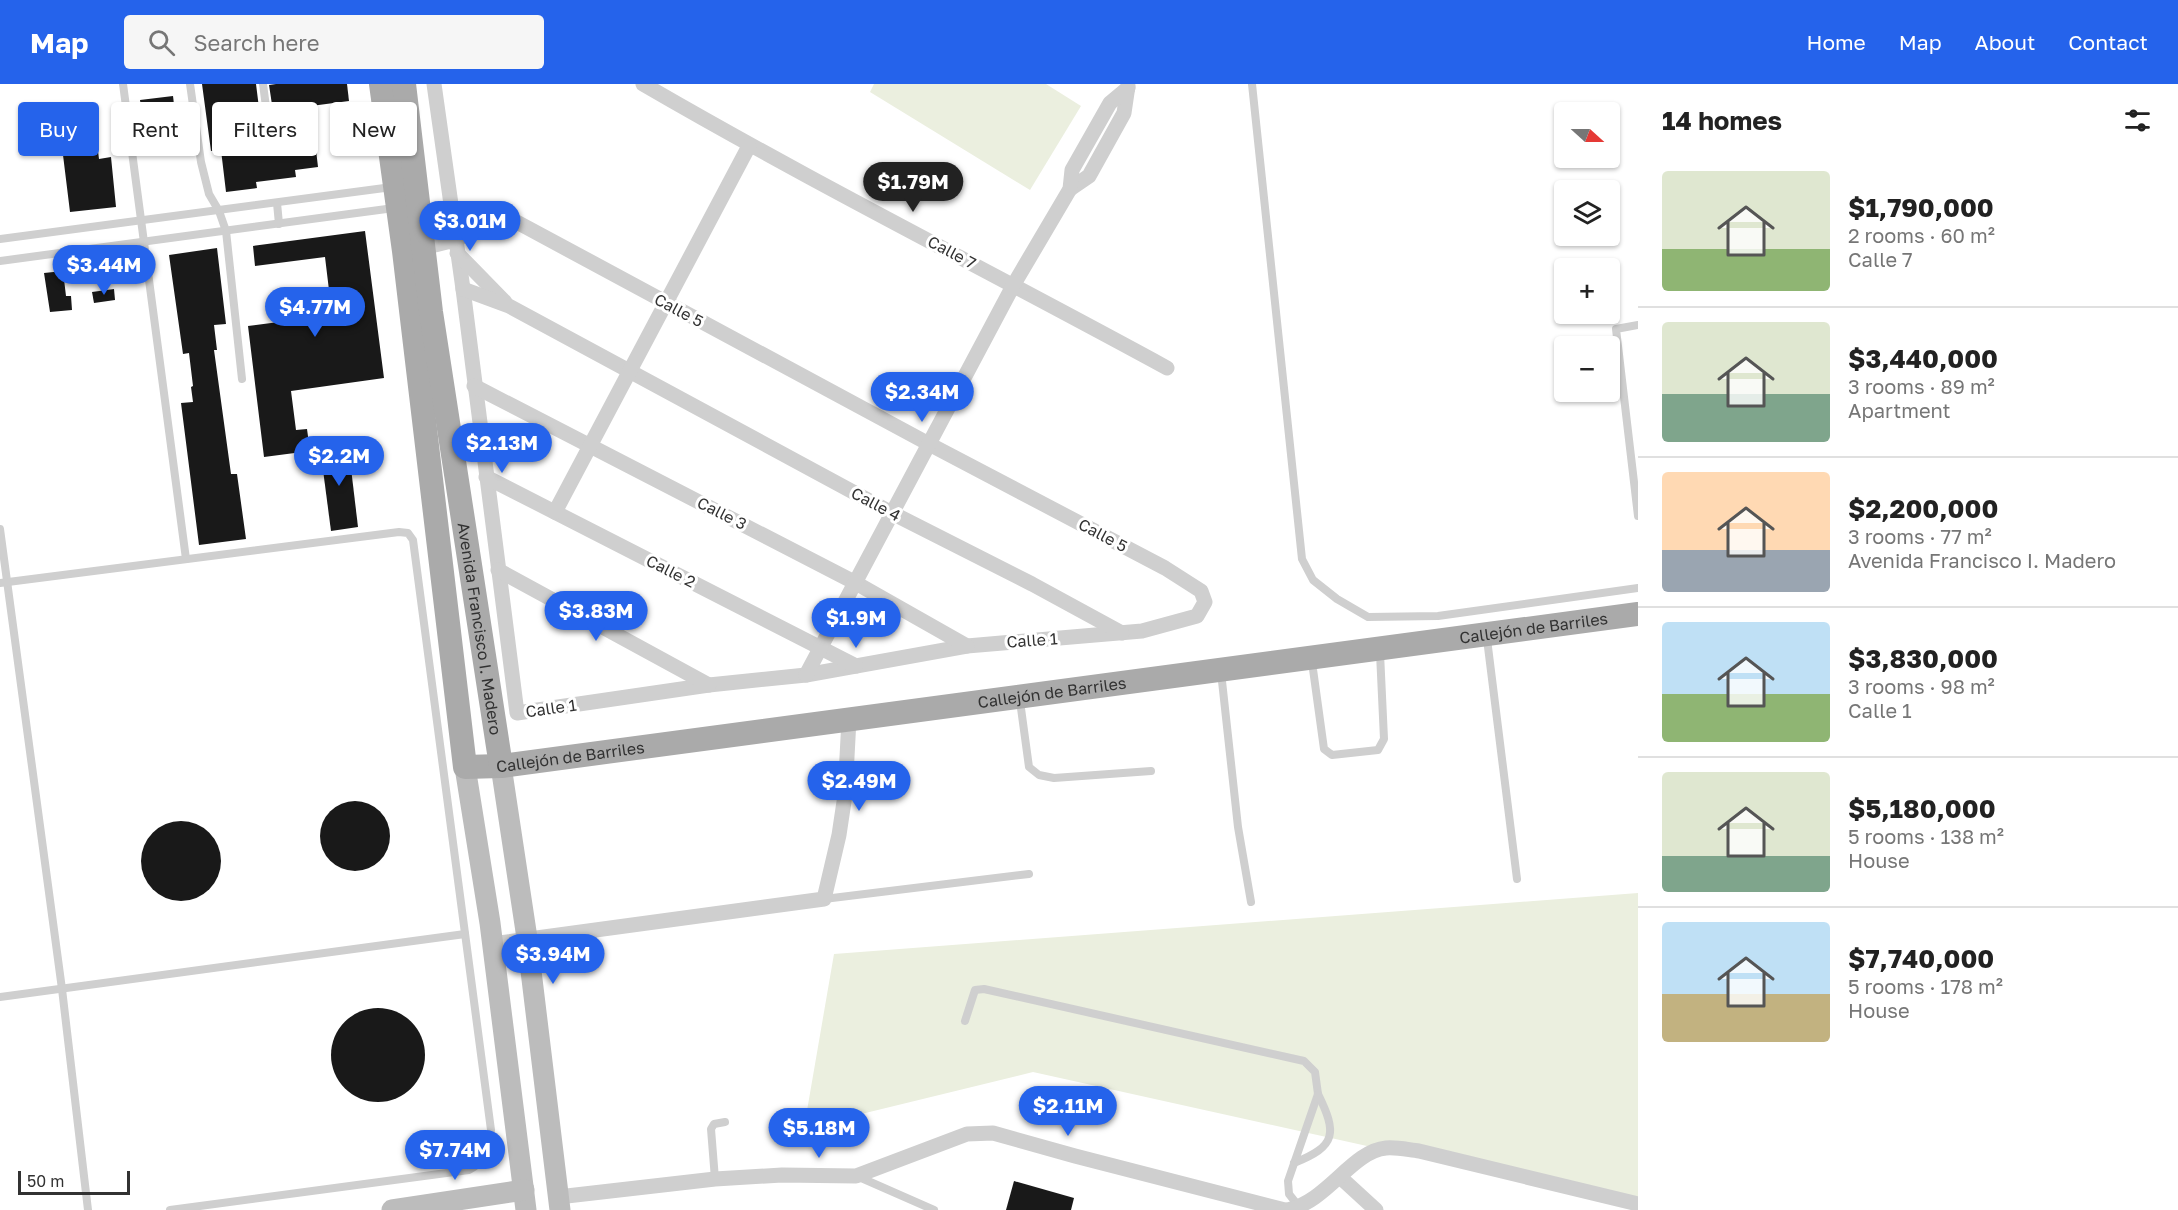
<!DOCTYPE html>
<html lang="en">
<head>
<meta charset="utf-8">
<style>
	body { margin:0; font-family:"Golos Text",sans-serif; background:#f6f6f6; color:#222; height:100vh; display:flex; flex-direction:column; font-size:22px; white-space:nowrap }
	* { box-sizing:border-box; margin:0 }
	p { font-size:20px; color:#767676 }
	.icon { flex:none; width:33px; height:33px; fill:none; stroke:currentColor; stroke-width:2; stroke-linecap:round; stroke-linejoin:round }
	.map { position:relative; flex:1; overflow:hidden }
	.panel { display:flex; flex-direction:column; background:#fff; width:540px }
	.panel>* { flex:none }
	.guide { position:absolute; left:18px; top:18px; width:570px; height:54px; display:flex; gap:12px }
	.needle { width:39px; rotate:111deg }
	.tools { position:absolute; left:1554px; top:18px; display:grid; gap:12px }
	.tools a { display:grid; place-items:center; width:66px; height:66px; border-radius:6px; background:#fff; box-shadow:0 2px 4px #0004; font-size:30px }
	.scale { position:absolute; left:18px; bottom:15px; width:112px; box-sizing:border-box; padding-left:6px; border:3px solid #323232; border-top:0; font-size:16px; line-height:21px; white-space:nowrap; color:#323232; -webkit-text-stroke:4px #fff; paint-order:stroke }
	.price { position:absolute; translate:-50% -51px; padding:0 14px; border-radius:21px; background:#2563eb; color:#fff; font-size:20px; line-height:39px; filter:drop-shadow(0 2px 3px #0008) }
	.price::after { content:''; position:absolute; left:50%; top:36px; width:18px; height:14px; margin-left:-9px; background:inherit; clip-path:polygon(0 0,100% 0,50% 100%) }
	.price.selected { background:#222; color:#fff }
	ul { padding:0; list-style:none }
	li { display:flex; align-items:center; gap:18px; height:150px; padding:0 24px }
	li+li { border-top:2px solid #e0e0e0 }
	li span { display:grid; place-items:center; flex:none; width:168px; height:120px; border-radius:6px; color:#555 }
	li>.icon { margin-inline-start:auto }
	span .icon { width:72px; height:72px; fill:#fffc; stroke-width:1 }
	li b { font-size:26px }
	h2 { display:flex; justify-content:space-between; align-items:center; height:72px; padding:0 24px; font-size:26px }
	.pill { padding:0 21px; border-radius:6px; background:#fff; box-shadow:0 2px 4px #0004; font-size:21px; line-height:54px }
	.pill.selected { background:#2563eb; color:#fff }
	header { display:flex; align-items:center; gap:36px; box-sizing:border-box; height:84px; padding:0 30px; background:#2563eb; color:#fff }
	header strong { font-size:28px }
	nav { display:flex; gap:33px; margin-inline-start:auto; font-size:21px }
	.search { width:420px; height:54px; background:#f6f6f6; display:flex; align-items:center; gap:15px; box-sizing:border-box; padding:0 21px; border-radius:6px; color:#767676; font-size:22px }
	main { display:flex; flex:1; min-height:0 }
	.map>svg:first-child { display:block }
</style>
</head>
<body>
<header>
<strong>Map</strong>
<div class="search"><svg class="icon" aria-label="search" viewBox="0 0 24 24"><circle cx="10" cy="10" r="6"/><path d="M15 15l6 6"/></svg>Search here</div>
<nav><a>Home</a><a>Map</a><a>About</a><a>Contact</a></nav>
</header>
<main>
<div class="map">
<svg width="1638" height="1126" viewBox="0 0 1638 1126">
	<rect width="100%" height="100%" fill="#fff"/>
	<g fill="#ebefdf">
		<polygon points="874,0 1046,0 1081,22 1030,106 870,8"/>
		<polygon points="1638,809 1638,1122 1033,988 804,1044 834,870"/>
	</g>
	<g fill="#191919">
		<polygon points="202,0 256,0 264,64 315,57 318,83 295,86 296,93 256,98 257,104 226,108 221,66 211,67"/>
		<polygon points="276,0 347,0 349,17 273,27 269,1"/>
		<polygon points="173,12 177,46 145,51 140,16"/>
		<polygon points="98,67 99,75 111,73 116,123 70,128 63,71"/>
		<polygon points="365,147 384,294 291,307 296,346 307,345 310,367 264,373 248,242 332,231 325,173 255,182 253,162"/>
		<polygon points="217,164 226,240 214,241 217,266 214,266 231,390 237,390 246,455 199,461 181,319 193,318 191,303 193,302 189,269 183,270 169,171"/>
		<polygon points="63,187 66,212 71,212 72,226 50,228 44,189"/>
		<polygon points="114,205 115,216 94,219 92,208"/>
		<polygon points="348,359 358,443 331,447 320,363"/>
		<circle cx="355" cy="752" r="35"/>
		<circle cx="181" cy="777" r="40"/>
		<circle cx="378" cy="971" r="47"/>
		<polygon points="1014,1097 1074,1114 1071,1126 1006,1126"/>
	</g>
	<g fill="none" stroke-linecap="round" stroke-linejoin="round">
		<g stroke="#cfcfcf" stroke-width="8">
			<polyline points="123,0 186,475"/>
			<polyline points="190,0 201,78 209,110 219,127 226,147 242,295"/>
			<polyline points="263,0 268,38 273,40 312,35"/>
			<polyline points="1252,0 1302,475 1313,496 1337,515 1368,533 1438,532 1638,504"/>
			<polyline points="277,119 279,140"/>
			<polyline points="0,155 392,103"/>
			<polyline points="0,177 394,124"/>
			<polyline points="1638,241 1616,245 1638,432"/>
			<polyline points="0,445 62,905 88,1126"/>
			<path d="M0 499 399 448 408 449 413 456 491 1046C488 1065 488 1076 469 1086L170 1126"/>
			<polyline points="1487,555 1517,795"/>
			<polyline points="1312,578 1324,665 1332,671 1378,666 1384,655 1380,569"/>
			<polyline points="1221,588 1238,743 1251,818"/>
			<polyline points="1020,617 1029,683 1039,691 1054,694 1151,687"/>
			<polyline points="824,815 1029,790"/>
			<polyline points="0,913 465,850"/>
			<polyline points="965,937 975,906 984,905 1304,977 1315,988 1318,1010 1288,1097 1289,1110 1300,1124"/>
			<path d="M1294 1079C1337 1062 1337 1049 1318 1010"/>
			<polyline points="859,1093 934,1126"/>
			<polyline points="715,1095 711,1045 714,1040 725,1038"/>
		</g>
		<g stroke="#cfcfcf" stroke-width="15">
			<path d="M643 0C815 100 993 189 1167 284"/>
			<polyline points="1070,105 1089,92 1124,29 1128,2"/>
			<polyline points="415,166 455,156 494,138 513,136 929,360 1165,484 1201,507 1205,518 1197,532 1142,547 967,562 806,591 709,601 517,629 463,205 434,0"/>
			<polyline points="457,169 505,218"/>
			<polyline points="463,205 509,222 892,429 1032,500 1122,549"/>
			<polyline points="474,302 854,498 967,562"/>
			<polyline points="486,393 856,582"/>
			<polyline points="555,428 749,62"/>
			<polyline points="498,486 709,601"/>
			<polyline points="806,591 1014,200 1070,105 1072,86 1110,19 1128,4"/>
			<polyline points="492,860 824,815 839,751 845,711 849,635"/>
			<polyline points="1340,1093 1376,1126"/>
			<polyline points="558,1113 715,1095 782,1091 856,1092 967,1050 993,1049 1075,1072 1285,1126"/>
			<path d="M1287 1126C1327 1118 1352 1067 1386 1064 1397 1063 1409 1066 1419 1067L1638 1120"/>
		</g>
		<g stroke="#bcbcbc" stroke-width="21">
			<polyline points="501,682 527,854 560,1126"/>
			<polyline points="465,683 490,839 526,1126"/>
			<polyline points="392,1126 524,1106"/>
		</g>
		<g stroke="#aaa" stroke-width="24">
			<path id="s1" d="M381 0 404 167 465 683 501 682 1638 530"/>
			<path id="s2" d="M404 0 431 228 501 682"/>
		</g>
	</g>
	<g text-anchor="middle" stroke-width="6" stroke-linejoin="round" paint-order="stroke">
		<g font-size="16" fill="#323232" stroke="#fff">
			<text transform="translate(952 168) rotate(28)" y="6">Calle 7</text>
			<text transform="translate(679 226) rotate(28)" y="6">Calle 5</text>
			<text transform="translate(876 420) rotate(28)" y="6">Calle 4</text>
			<text transform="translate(722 429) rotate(27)" y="6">Calle 3</text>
			<text transform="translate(1103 451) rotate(28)" y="6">Calle 5</text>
			<text transform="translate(671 487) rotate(27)" y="6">Calle 2</text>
			<text dy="6" stroke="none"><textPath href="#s1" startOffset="1766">Callejón de Barriles</textPath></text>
			<text dy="6" stroke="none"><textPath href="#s2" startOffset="550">Avenida Francisco I. Madero</textPath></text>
			<text transform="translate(1032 556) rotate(-4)" y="6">Calle 1</text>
			<text dy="6" stroke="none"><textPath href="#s1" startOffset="1280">Callejón de Barriles</textPath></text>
			<text transform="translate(551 624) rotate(-8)" y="6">Calle 1</text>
			<text dy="6" stroke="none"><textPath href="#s1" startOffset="794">Callejón de Barriles</textPath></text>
		</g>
	</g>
</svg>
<div class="tools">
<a><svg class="needle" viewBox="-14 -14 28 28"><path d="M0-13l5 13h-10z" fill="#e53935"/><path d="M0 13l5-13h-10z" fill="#767676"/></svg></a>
<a><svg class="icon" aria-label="layers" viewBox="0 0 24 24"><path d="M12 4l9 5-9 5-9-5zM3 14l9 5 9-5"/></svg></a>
<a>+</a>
<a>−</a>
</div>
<div class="scale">50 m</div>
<b class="price selected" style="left:913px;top:129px">$1.79M</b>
<b class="price" style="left:470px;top:168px">$3.01M</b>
<b class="price" style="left:104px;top:212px">$3.44M</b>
<b class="price" style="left:315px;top:254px">$4.77M</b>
<b class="price" style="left:922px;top:339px">$2.34M</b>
<b class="price" style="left:502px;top:390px">$2.13M</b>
<b class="price" style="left:339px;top:403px">$2.2M</b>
<b class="price" style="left:596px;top:558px">$3.83M</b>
<b class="price" style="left:856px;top:565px">$1.9M</b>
<b class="price" style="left:859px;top:728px">$2.49M</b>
<b class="price" style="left:553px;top:901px">$3.94M</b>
<b class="price" style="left:1068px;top:1053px">$2.11M</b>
<b class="price" style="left:819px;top:1075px">$5.18M</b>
<b class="price" style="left:455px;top:1097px">$7.74M</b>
<div class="guide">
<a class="pill selected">Buy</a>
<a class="pill">Rent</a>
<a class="pill">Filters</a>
<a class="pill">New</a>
</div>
</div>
<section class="panel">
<h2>14 homes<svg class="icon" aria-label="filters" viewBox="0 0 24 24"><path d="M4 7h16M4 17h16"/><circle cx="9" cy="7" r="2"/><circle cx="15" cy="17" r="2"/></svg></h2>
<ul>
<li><span style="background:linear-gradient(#dfe7d0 65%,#8fb573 0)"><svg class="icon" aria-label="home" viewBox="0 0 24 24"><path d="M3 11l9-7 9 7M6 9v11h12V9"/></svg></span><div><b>$1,790,000</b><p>2 rooms · 60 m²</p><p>Calle 7</p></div></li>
<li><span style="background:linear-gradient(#dfe7d0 60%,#7fa58c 0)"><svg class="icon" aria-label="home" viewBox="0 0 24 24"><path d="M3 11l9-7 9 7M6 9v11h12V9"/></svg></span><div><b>$3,440,000</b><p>3 rooms · 89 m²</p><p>Apartment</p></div></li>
<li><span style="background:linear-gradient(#ffd9b3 65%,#9aa5b1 0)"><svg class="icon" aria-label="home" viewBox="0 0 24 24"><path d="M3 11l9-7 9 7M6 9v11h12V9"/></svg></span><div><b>$2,200,000</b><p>3 rooms · 77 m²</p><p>Avenida Francisco I. Madero</p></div></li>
<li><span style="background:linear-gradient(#bfe0f5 60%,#8fb573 0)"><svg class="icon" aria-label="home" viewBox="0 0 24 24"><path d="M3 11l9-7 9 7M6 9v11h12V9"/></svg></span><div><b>$3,830,000</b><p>3 rooms · 98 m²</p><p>Calle 1</p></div></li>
<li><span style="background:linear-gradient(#dfe7d0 70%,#7fa58c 0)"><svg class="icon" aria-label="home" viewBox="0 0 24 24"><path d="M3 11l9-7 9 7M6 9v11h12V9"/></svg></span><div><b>$5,180,000</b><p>5 rooms · 138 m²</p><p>House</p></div></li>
<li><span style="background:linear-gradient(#bfe0f5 60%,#c2b280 0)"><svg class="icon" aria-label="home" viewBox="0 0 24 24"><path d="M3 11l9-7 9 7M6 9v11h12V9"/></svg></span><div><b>$7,740,000</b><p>5 rooms · 178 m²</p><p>House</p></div></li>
</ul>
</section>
</main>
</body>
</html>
